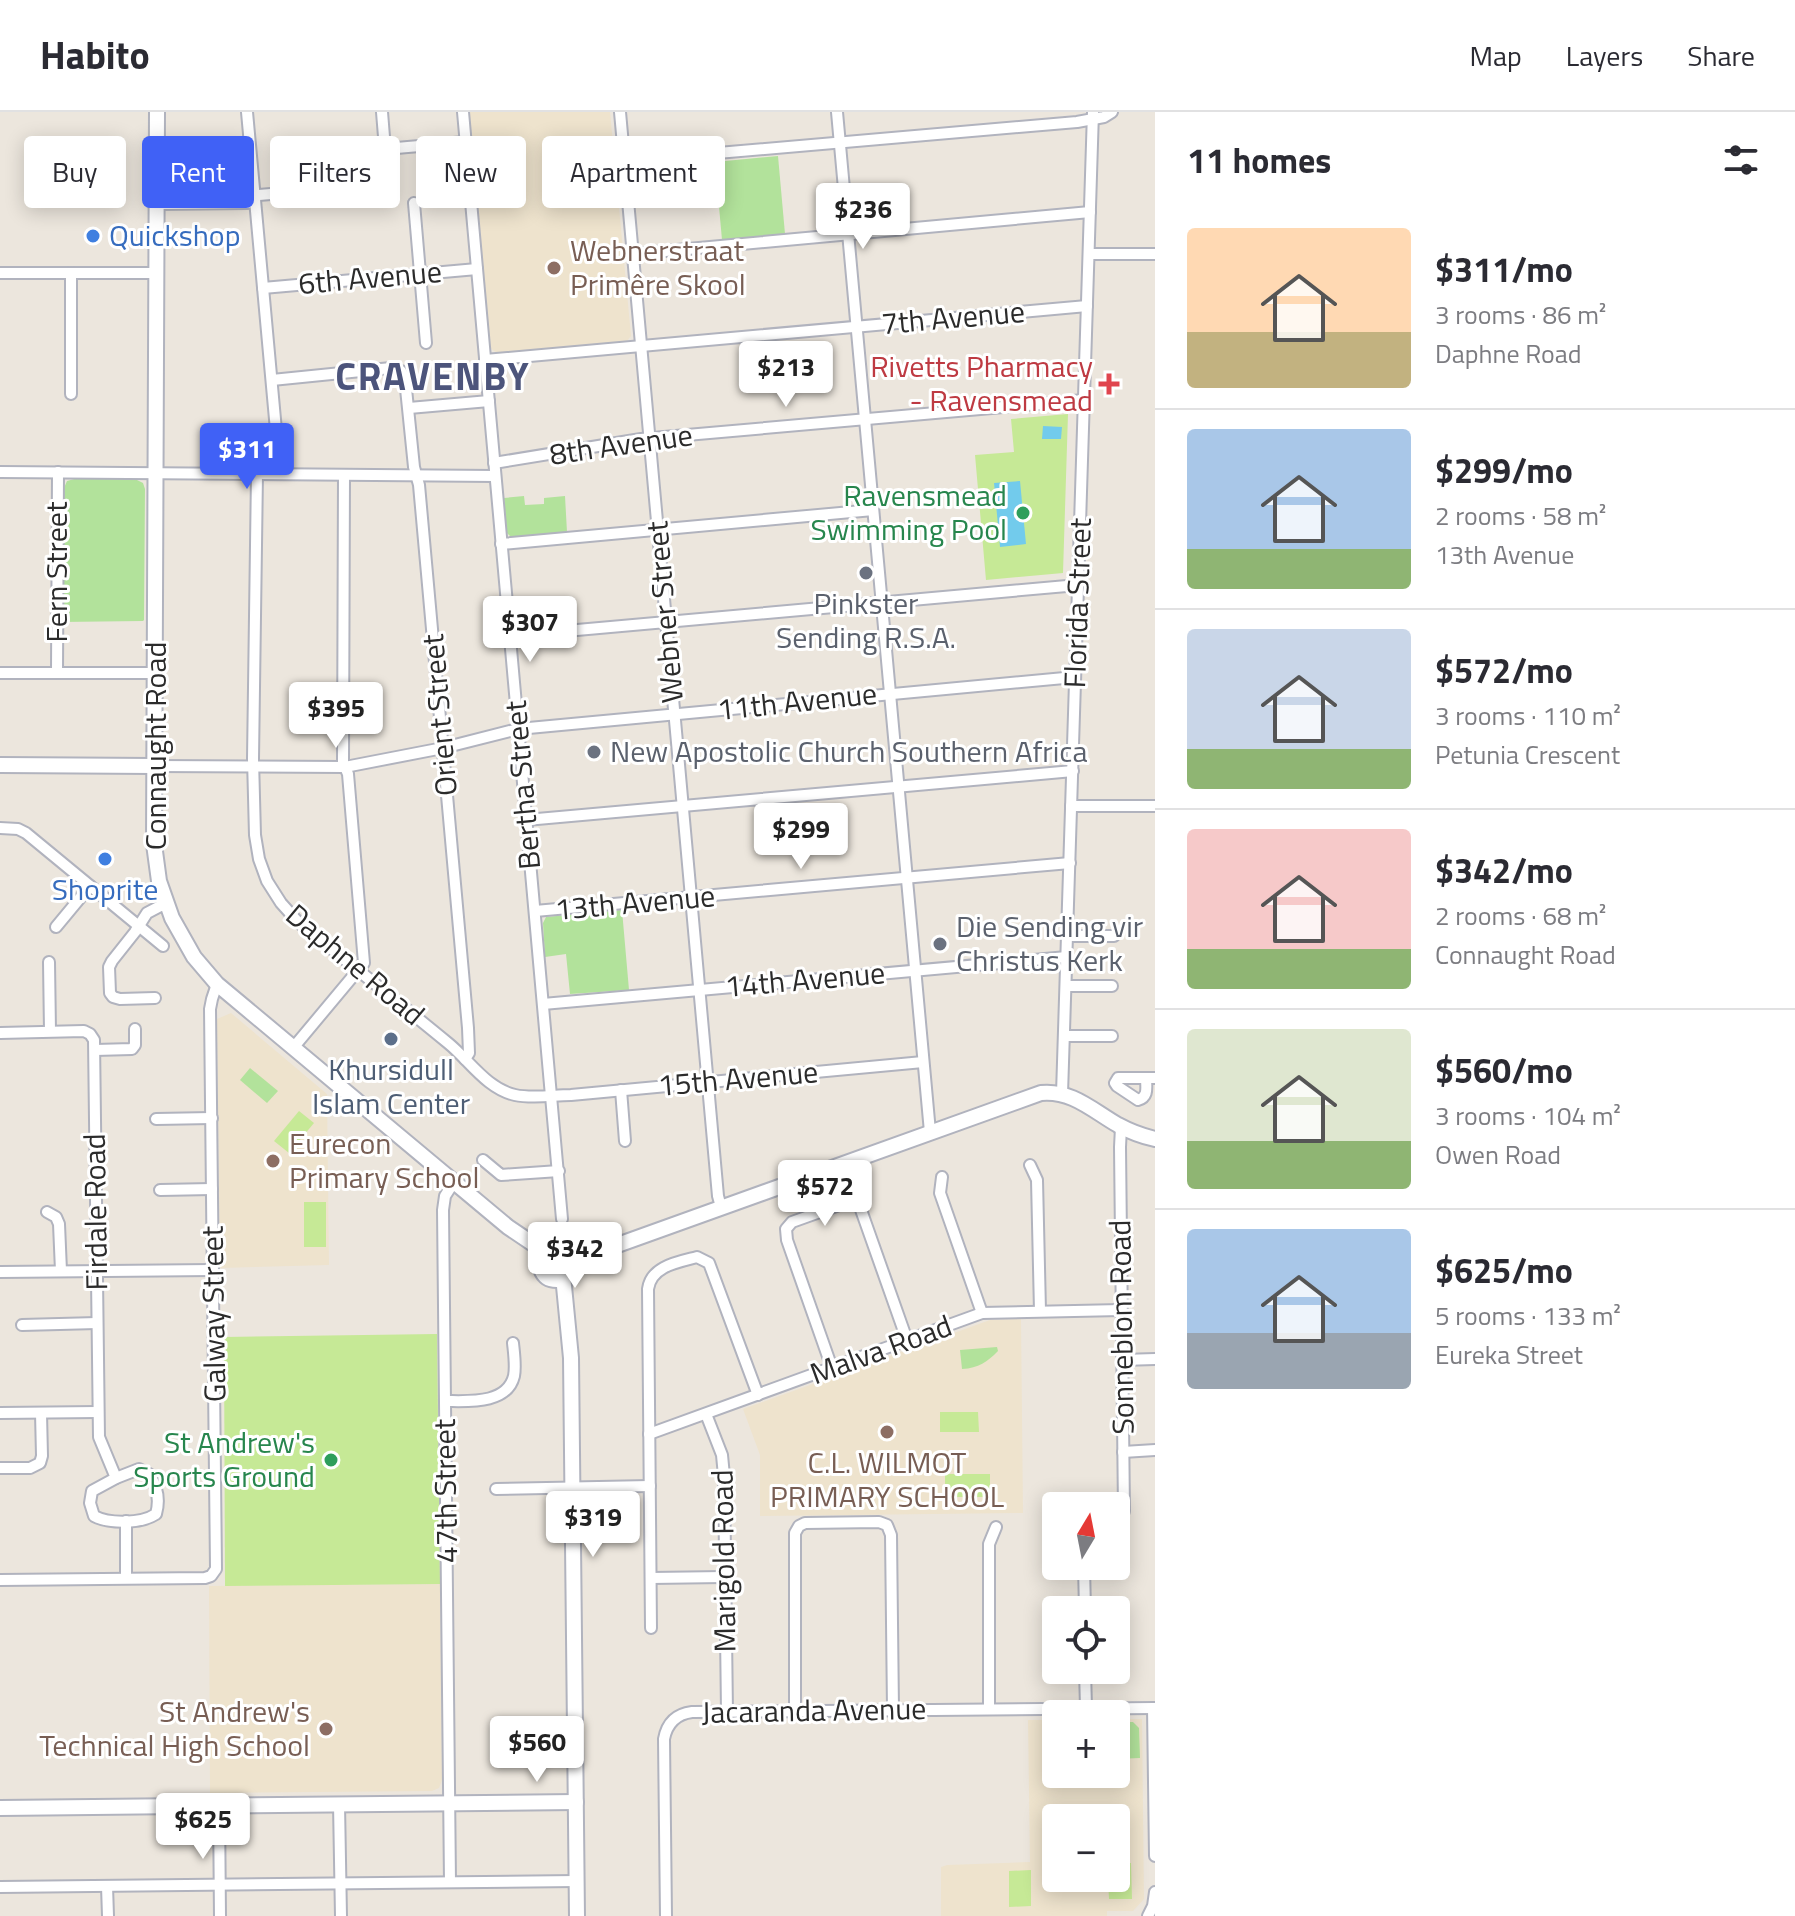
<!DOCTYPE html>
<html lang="en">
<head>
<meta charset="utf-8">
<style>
	body { margin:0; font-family:"Titillium Web",sans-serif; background:#f7f7f7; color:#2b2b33; height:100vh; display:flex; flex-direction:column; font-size:30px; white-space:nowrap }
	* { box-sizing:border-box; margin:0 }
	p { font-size:26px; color:#7c7c81 }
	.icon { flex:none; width:44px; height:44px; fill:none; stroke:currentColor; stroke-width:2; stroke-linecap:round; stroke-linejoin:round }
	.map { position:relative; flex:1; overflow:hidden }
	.details { display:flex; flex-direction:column; background:#fff; width:640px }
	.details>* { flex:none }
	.banner { position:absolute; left:24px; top:24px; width:760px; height:72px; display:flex; gap:16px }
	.needle { width:52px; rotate:10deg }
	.fabs { position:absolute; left:1042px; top:1380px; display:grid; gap:16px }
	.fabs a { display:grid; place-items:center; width:88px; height:88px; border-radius:8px; background:#fff; box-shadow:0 4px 20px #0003; font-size:40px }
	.price { position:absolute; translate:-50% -68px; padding:0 18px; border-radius:8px; background:#fff; color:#222; font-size:26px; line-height:52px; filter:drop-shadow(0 2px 4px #0008) }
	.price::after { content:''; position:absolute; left:50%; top:48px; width:24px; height:18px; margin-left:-12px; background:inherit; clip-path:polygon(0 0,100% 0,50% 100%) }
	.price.selected { background:#4061f6; color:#fff }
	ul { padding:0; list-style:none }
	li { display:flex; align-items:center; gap:24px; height:200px; padding:0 32px }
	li+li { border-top:2px solid #e1e1e2 }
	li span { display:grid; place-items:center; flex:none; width:224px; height:160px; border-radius:8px; color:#555 }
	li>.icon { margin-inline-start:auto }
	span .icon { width:96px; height:96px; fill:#fffc; stroke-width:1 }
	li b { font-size:34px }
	h2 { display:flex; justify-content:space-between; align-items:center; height:96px; padding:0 32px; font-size:34px }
	.pill { padding:0 28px; border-radius:8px; background:#fff; box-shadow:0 4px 20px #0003; font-size:28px; line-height:72px }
	.pill.selected { background:#4061f6; color:#fff }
	header { display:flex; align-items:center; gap:48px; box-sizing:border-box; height:112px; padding:0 40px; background:#fff; border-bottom:2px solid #e1e1e2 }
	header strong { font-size:38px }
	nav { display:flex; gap:44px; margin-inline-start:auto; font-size:28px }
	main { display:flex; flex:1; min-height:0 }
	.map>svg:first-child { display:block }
</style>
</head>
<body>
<header>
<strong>Habito</strong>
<nav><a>Map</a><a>Layers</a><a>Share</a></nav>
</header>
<main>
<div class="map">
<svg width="1155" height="1804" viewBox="0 0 1155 1804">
	<rect width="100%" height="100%" fill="#ece6dd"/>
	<g fill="#eee3cd" fill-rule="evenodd">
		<polygon points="469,0 610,0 631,224 627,229 497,241 490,236"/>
		<polygon points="231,901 327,982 329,1153 220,1156 217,907"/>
		<polygon points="1021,1207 1023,1401 760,1404 760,1343 743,1297 990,1208"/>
		<polygon points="440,1472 442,1668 439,1676 432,1679 210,1681 209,1474"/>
		<path d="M1116 1607H1142L1144 1787 1133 1799H1107V1804H941V1755L947 1753 1030 1750 1028 1608H1056V1662H1116ZM1056 1706H1116V1766H1056Z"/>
	</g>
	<g fill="#b2e29b">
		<polygon points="778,44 785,122 722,128 715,50"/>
		<polygon points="78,366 135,367 143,371 145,377 144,508 143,509 61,510 62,377 64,376 67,369"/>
		<polygon points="524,384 525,393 544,392 544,386 565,384 567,420 512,426 507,421 504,386"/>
		<polygon points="622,798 629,878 570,882 566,842 545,845 543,811 546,805"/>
		<polygon points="250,956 278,979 267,991 240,968"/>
		<path d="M997 1235 998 1239C987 1250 979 1256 962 1257L960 1238Z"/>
		<polygon points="1116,1610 1133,1610 1139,1616 1140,1646 1116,1647"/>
	</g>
	<g fill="#c6e996">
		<polygon points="1068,302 1063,461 986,468 975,343 1014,340 1011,307"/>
		<polygon points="299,999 314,1011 289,1041 274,1029"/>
		<rect x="304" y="1090" width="22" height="45"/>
		<polygon points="437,1222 440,1472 225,1474 224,1225"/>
		<polygon points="940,1300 978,1300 979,1320 940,1320"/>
		<rect x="945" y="1362" width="45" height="23"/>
		<polygon points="1116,1751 1131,1751 1132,1787 1109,1787 1108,1766 1116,1766"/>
		<polygon points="1031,1758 1031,1794 1009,1795 1009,1759"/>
	</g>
	<g fill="#72cbec">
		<polygon points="1043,314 1062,315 1061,327 1042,327"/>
		<polygon points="1020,369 1026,432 1000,435 994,371"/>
	</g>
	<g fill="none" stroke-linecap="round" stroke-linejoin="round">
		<defs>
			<g id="street">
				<polyline points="247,0 280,362"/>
				<polyline points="463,0 562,1107"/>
				<polyline points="620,0 718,1084 721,1095"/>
				<polyline points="837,0 930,1020"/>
				<polyline points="385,37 465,30"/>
				<polyline points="625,49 1077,10 1104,5 1112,0"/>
				<polyline points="414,91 426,231"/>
				<polyline points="158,92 248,91 259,83 376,73 385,70 387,62 382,0"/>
				<polyline points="633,142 1090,100"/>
				<polyline points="1089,142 1155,142"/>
				<polyline points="0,161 157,161"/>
				<polyline points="263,176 477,157"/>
				<polyline points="485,248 1087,194"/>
				<polyline points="272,268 391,256 401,259 405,267 414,355 419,373 468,916 469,941 465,947"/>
				<polyline points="71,282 71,161"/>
				<polyline points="409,296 489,289"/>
				<polyline points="494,351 641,327 1084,288"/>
				<polyline points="0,360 495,364"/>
				<path d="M257 362 253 647 255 723 259 747 267 769 281 791 298 810C348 850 398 890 448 931 469 948 487 977 515 983 533 987 553 983 571 983L923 950"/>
				<polyline points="501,432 873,398"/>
				<polyline points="510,524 1078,473"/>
				<polyline points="0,561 155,561"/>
				<polyline points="57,561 58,360"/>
				<polyline points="154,654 345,655 443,636 518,617 1075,565"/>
				<polyline points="1071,694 1155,694"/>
				<polyline points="526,708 1073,659"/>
				<polyline points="0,716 18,717 26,721 163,834"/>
				<polyline points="535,799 1070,751"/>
				<polyline points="56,815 90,774"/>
				<polyline points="1067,824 1114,824"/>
				<polyline points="49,850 50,919"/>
				<polyline points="1066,874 1112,874"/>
				<polyline points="155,886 120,887 113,885 110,881 109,855 112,849 135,820 147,801 166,791"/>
				<polyline points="543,892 1067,845"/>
				<polyline points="0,921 84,919 90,922 94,928 99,1325 116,1366"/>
				<polyline points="1064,924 1112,924"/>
				<polyline points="293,936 364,851 348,662 343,650 344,363"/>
				<polyline points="95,938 132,937 135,933 135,917"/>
				<path d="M1146 966C1146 975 1149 985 1138 988L1117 974 1115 971 1118 966H1155"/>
				<polyline points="621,978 625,1029"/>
				<polyline points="1062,982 1093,0"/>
				<polyline points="156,1007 212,1006"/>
				<polyline points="483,1048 501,1063 559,1059"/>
				<polyline points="1030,1053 1037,1068 1040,1199"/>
				<polyline points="942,1065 940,1081 982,1201"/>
				<polyline points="160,1078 212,1077"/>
				<polyline points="47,1100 56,1105 59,1112 61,1159"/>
				<polyline points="0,1160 213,1158"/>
				<polyline points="22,1213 97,1211"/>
				<polyline points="1122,1248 1155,1247"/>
				<polyline points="832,1256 787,1128 786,1117 792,1110 845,1091 850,1090 860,1095 907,1228"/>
				<path d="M445 1289C467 1289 507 1293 514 1264 516 1254 514 1241 513 1231"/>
				<polyline points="0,1301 98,1300"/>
				<polyline points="706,1302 722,1343 724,1364 727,1600"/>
				<polyline points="649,1322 982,1201 1121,1198"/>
				<polyline points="1123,1340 1155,1338"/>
				<polyline points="0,1356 30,1356 40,1351 42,1344 41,1301"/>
				<path d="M139 1357 149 1362C157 1374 160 1388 156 1402 141 1412 109 1412 94 1404L90 1391 92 1379 116 1366Z"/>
				<polyline points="496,1377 650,1374"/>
				<polyline points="1116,1412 1121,1408 1124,1399 1120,1035 1121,1015"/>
				<polyline points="1084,1454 1085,1498"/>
				<polyline points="126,1466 126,1409"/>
				<polyline points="651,1466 724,1465"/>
				<polyline points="0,1468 205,1466 211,1464 216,1457 210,897 212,887 217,872"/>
				<path d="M651 1516 648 1177C651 1154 678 1150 697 1145L709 1151 758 1283"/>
				<polyline points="1085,1558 1086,1596"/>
				<polyline points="1153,1596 1155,1744"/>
				<polyline points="989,1597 989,1432 996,1415"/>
				<polyline points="795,1599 795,1421 799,1414 805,1411 879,1410 887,1413 891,1423 893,1598"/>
				<polyline points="339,1692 341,1804"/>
				<polyline points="219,1694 220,1804"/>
				<polyline points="450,1770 443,1098 445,1084 454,1070"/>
				<polyline points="107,1774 108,1804"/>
				<polyline points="0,1775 577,1769"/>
				<path d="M666 1804 664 1627C667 1611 676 1602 692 1600L1155 1596"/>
				<polyline points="1148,1804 1153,1794 1155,1780"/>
			</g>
			<g id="secondary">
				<polyline points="157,0 154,732 159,769 172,806 194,845 217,872 508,1115 551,1144"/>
				<polyline points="0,653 154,654"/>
				<path d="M560 1145 566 1152 565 1162 557 1168C548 1168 544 1165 541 1157L544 1148 548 1145 587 1144"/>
				<path d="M566 1158 598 1140 1041 981C1072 978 1092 998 1118 1013 1129 1019 1142 1024 1155 1027"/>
				<polyline points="563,1164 571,1246 577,1804"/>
				<polyline points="0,1696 576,1690"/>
			</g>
		</defs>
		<use href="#street" stroke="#b1b3be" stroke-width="14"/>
		<use href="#secondary" stroke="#b1b3be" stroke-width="18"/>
		<use href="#street" stroke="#fff" stroke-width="10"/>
		<use href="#secondary" stroke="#fff" stroke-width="14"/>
	</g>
	<g fill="#3f7fe0" stroke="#fff" stroke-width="3">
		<circle cx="93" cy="124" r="8"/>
		<circle cx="105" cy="747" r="8"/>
	</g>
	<g fill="#8d6e63" stroke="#fff" stroke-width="3">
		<circle cx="554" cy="156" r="8"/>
		<circle cx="273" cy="1049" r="8"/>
		<circle cx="887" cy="1320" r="8"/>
		<circle cx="326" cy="1617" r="8"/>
	</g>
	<path fill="#e0444e" stroke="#fff" stroke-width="3" d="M1105 260h8v8h8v8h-8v8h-8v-8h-8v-8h8z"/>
	<g fill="#2e9e5b" stroke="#fff" stroke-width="3">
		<circle cx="1023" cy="401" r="8"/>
		<circle cx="331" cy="1348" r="8"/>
	</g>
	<g fill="#6b7280" stroke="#fff" stroke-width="3">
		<circle cx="866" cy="461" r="8"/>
		<circle cx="594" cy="640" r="8"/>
		<circle cx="940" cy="832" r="8"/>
	</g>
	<circle fill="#5c6f8a" stroke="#fff" stroke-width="3" cx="391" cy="927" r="8"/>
	<g text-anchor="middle" stroke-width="6" stroke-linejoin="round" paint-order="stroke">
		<g font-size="30" fill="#366cbe" stroke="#fff" text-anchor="start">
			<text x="109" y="134">Quickshop</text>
			<text x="105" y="788" text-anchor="middle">Shoprite</text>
		</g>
		<g font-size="30" fill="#785e54" stroke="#fff" text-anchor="start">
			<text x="570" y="149">Webnerstraat<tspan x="570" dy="34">Primêre Skool</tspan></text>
			<text x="289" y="1042">Eurecon<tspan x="289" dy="34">Primary School</tspan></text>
			<text x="887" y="1361" text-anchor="middle">C.L. WILMOT<tspan x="887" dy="34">PRIMARY SCHOOL</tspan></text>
			<text x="310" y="1610" text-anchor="end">St Andrew's<tspan x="310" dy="34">Technical High School</tspan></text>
		</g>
		<g font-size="30" fill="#2b2b2b" stroke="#fff">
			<text transform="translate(370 166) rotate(-5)" y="10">6th Avenue</text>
			<text transform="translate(953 206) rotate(-5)" y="10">7th Avenue</text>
			<text transform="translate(621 333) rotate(-8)" y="10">8th Avenue</text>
			<text transform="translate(57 460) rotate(-90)" y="10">Fern Street</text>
			<text transform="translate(1078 491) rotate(-88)" y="10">Florida Street</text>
			<text transform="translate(665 500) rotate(-95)" y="10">Webner Street</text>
			<text transform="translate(797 590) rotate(-6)" y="10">11th Avenue</text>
			<text transform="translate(440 603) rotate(-95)" y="10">Orient Street</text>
			<text transform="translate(156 634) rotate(-90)" y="10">Connaught Road</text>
			<text transform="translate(523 673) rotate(-95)" y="10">Bertha Street</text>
			<text transform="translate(635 791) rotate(-5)" y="10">13th Avenue</text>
			<text transform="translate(355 853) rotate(40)" y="10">Daphne Road</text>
			<text transform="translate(805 868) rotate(-5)" y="10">14th Avenue</text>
			<text transform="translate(738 967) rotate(-5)" y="10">15th Avenue</text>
			<text transform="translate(96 1100) rotate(-91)" y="10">Firdale Road</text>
			<text transform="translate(214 1202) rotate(-91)" y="10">Galway Street</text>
			<text transform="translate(1122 1215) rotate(-91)" y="10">Sonneblom Road</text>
			<text transform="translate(881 1238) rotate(-20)" y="10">Malva Road</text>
			<text transform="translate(446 1379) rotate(-91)" y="10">47th Street</text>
			<text transform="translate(724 1449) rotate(-91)" y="10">Marigold Road</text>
			<text transform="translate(814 1599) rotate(-1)" y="10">Jacaranda Avenue</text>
		</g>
		<g font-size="30" fill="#be3a42" stroke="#fff" text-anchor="end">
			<text x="1093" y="265">Rivetts Pharmacy<tspan x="1093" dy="34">- Ravensmead</tspan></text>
		</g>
		<g font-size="30" fill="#27864d" stroke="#fff" text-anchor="end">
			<text x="1007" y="394">Ravensmead<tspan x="1007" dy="34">Swimming Pool</tspan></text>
			<text x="315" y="1341">St Andrew's<tspan x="315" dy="34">Sports Ground</tspan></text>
		</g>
		<g font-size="30" fill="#5b616d" stroke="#fff" text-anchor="start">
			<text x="866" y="502" text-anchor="middle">Pinkster<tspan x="866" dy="34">Sending R.S.A.</tspan></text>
			<text x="610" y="650">New Apostolic Church Southern Africa</text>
			<text x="956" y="825">Die Sending vir<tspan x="956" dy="34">Christus Kerk</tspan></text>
		</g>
		<g font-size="30" fill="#4e5e75" stroke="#fff">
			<text x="391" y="968">Khursidull<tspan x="391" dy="34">Islam Center</tspan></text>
		</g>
		<g font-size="38" font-weight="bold" letter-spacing="2" fill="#4c547b" stroke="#fff">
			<text x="433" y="278">CRAVENBY</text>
		</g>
	</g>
</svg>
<div class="fabs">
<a><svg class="needle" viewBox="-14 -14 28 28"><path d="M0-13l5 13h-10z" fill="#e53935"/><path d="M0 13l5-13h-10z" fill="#7c7c81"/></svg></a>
<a><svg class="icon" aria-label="locate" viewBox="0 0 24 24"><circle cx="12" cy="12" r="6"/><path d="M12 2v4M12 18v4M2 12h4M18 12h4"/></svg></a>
<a>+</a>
<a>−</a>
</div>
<b class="price" style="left:863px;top:139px">$236</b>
<b class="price" style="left:786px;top:297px">$213</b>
<b class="price selected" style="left:247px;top:379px">$311</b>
<b class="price" style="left:530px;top:552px">$307</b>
<b class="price" style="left:336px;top:638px">$395</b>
<b class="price" style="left:801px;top:759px">$299</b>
<b class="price" style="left:825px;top:1116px">$572</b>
<b class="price" style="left:575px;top:1178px">$342</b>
<b class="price" style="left:593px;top:1447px">$319</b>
<b class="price" style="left:537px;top:1672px">$560</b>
<b class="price" style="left:203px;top:1749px">$625</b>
<div class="banner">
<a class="pill">Buy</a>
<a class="pill selected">Rent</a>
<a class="pill">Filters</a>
<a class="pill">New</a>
<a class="pill">Apartment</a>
</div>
</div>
<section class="details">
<h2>11 homes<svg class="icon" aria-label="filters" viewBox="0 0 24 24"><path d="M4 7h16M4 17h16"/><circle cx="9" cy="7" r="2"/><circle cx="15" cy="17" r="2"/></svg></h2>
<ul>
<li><span style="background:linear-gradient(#ffd9b3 65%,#c2b280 0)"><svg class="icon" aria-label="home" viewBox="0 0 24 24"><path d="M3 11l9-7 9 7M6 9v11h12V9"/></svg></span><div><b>$311/mo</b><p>3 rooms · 86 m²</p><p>Daphne Road</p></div></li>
<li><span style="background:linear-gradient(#a9c7e8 75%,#8fb573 0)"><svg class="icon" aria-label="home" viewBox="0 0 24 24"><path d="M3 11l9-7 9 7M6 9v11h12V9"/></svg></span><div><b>$299/mo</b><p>2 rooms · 58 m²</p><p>13th Avenue</p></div></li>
<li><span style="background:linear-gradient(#c9d6e8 75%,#8fb573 0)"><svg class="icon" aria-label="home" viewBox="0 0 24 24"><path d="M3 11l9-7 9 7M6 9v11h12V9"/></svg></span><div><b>$572/mo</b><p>3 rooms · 110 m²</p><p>Petunia Crescent</p></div></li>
<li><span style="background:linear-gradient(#f6c9c9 75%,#8fb573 0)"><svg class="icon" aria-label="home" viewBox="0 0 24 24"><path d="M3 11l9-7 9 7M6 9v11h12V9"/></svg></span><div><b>$342/mo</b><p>2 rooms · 68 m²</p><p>Connaught Road</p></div></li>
<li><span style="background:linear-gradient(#dfe7d0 70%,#8fb573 0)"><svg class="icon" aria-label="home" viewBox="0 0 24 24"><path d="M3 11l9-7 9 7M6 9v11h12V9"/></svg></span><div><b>$560/mo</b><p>3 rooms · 104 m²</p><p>Owen Road</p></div></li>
<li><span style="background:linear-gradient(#a9c7e8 65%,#9aa5b1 0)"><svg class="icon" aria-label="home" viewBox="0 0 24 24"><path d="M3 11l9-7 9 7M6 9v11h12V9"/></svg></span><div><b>$625/mo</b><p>5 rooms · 133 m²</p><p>Eureka Street</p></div></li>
</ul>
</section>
</main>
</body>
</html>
